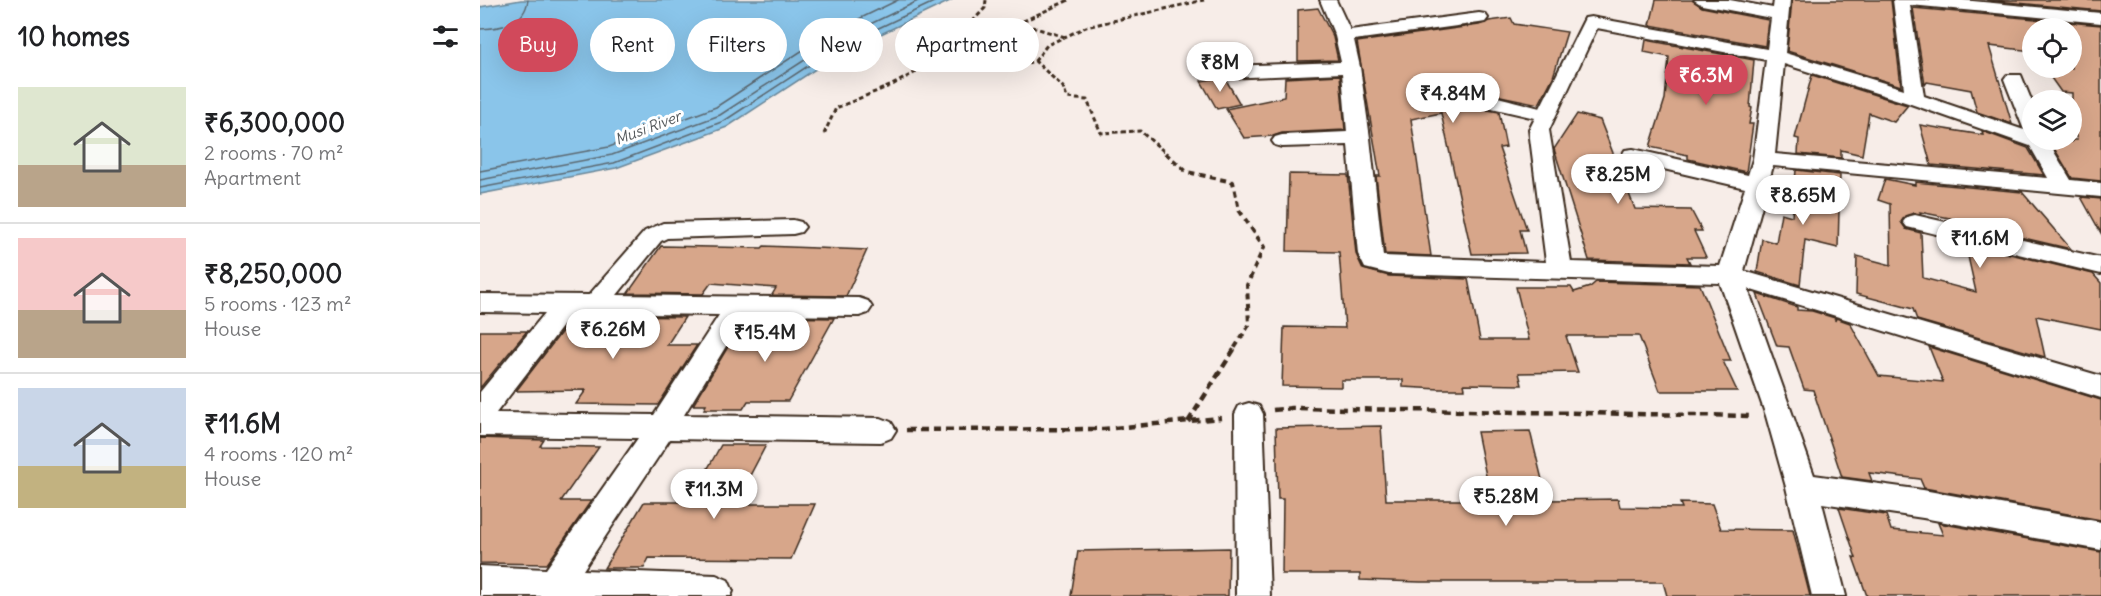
<!DOCTYPE html>
<html lang="en">
<head>
<meta charset="utf-8">
<style>
	body { margin:0; font-family:Delius,sans-serif; background:#f2f2f2; color:#202124; height:100vh; display:flex; flex-direction:column; font-size:22px; white-space:nowrap }
	* { box-sizing:border-box; margin:0 }
	p { font-size:20px; color:#757577 }
	.icon { flex:none; width:33px; height:33px; fill:none; stroke:currentColor; stroke-width:2; stroke-linecap:round; stroke-linejoin:round }
	.map { position:relative; flex:1; overflow:hidden }
	.side { display:flex; flex-direction:column; background:#fff; width:480px }
	.side>* { flex:none }
	.top-card { position:absolute; left:18px; top:18px; width:570px; height:54px; display:flex; gap:12px }
	.buttons { position:absolute; left:1542px; top:18px; display:grid; gap:12px }
	.buttons a { display:grid; place-items:center; width:60px; height:60px; border-radius:50%; background:#fff; box-shadow:0 6px 24px #0002; font-size:30px }
	.price { position:absolute; translate:-50% -51px; padding:0 14px; border-radius:21px; background:#fff; color:#222; font-size:20px; line-height:39px; filter:drop-shadow(0 2px 3px #0008) }
	.price::after { content:''; position:absolute; left:50%; top:36px; width:18px; height:14px; margin-left:-9px; background:inherit; clip-path:polygon(0 0,100% 0,50% 100%) }
	.price.on { background:#d1495b; color:#fff }
	ul { padding:0; list-style:none }
	li { display:flex; align-items:center; gap:18px; height:150px; padding:0 18px }
	li+li { border-top:2px solid #e0e0e0 }
	li span { display:grid; place-items:center; flex:none; width:168px; height:120px; border-radius:0px; color:#555 }
	li>.icon { margin-inline-start:auto }
	span .icon { width:72px; height:72px; fill:#fffc; stroke-width:1 }
	li b { font-size:26px }
	h2 { display:flex; justify-content:space-between; align-items:center; height:72px; padding:0 18px; font-size:26px }
	.chip { padding:0 21px; border-radius:27px; background:#fff; box-shadow:0 6px 24px #0002; font-size:21px; line-height:54px }
	.chip.on { background:#d1495b; color:#fff }
	main { display:flex; flex:1; min-height:0 }
	.map>svg:first-child { display:block }
</style>
</head>
<body>
<main>
<section class="side">
<h2>10 homes<svg class="icon" aria-label="filters" viewBox="0 0 24 24"><path d="M4 7h16M4 17h16"/><circle cx="9" cy="7" r="2"/><circle cx="15" cy="17" r="2"/></svg></h2>
<ul>
<li><span style="background:linear-gradient(#dfe7d0 65%,#b9a48a 0)"><svg class="icon" aria-label="home" viewBox="0 0 24 24"><path d="M3 11l9-7 9 7M6 9v11h12V9"/></svg></span><div><b>₹6,300,000</b><p>2 rooms · 70 m²</p><p>Apartment</p></div></li>
<li><span style="background:linear-gradient(#f6c9c9 60%,#b9a48a 0)"><svg class="icon" aria-label="home" viewBox="0 0 24 24"><path d="M3 11l9-7 9 7M6 9v11h12V9"/></svg></span><div><b>₹8,250,000</b><p>5 rooms · 123 m²</p><p>House</p></div></li>
<li><span style="background:linear-gradient(#c9d6e8 65%,#c2b280 0)"><svg class="icon" aria-label="home" viewBox="0 0 24 24"><path d="M3 11l9-7 9 7M6 9v11h12V9"/></svg></span><div><b>₹11.6M</b><p>4 rooms · 120 m²</p><p>House</p></div></li>
</ul>
</section>
<div class="map">
<svg width="1621" height="596" viewBox="0 0 1621 596">
	<rect width="100%" height="100%" fill="#f7ede8"/>
	<filter id="ink" filterUnits="userSpaceOnUse"><feTurbulence type="fractalNoise" baseFrequency=".0167" numOctaves="2"/><feDisplacementMap in="SourceGraphic" scale="12" xChannelSelector="R" yChannelSelector="G"/><feConvolveMatrix kernelMatrix="1 2 1 2 8 2 1 2 1" color-interpolation-filters="sRGB"/></filter>
	<g filter="url(#ink)">
		<polygon fill="#8ac5ea" stroke="#6a8798" stroke-width="1.5" points="41,0 472,0 357,55 247,127 136,168 0,194 0,7"/>
		<g fill="none" stroke-linecap="round" stroke-linejoin="round">
			<g stroke="#5b6870" stroke-width="1.5">
				<path d="M0 29C22 28 44 25 48 0"/>
				<polyline points="0,171 129,147 236,107 346,35 418,0"/>
				<polyline points="0,180 132,155 240,115 351,43 440,0"/>
				<polyline points="0,188 134,163 244,121 354,49 458,0"/>
			</g>
		</g>
		<g fill="#d7a68a" stroke="#3b2a1e" stroke-width="1.5">
			<polygon points="1176,0 1212,0 1222,7 1288,20 1285,46 1170,25"/>
			<polygon points="1312,0 1411,0 1421,86 1307,51"/>
			<polygon points="1506,0 1621,0 1621,11"/>
			<polygon points="838,8 853,37 858,60 818,61 818,10"/>
			<polygon points="1433,8 1621,25 1621,181 1592,178 1569,140 1592,142 1592,140 1597,140 1592,123 1592,93 1581,92 1564,68 1592,68 1592,28 1552,28 1552,51 1509,46 1532,124 1497,112 1491,90 1447,82 1445,85"/>
			<polygon points="1031,18 1034,24 1087,32 1073,77 1059,104 982,88 959,89 954,95 959,101 1019,112 1026,147 1019,148 1047,230 1040,230 1046,253 992,254 961,113 931,119 951,256 905,254 896,176 900,176 877,42 999,25 1009,21"/>
			<polygon points="1166,40 1274,60 1270,107 1272,108 1269,124 1273,124 1266,172 1208,159 1208,155 1170,147 1185,99 1189,57 1164,52"/>
			<polygon points="860,75 865,130 802,133 793,136 764,138 746,109 804,97 805,78"/>
			<polygon points="1332,75 1427,105 1428,105 1414,122 1389,113 1382,155 1361,150 1361,158 1318,154 1319,139 1315,138"/>
			<polygon points="738,78 746,80 760,104 737,109 721,81"/>
			<polygon points="1097,114 1120,120 1155,209 1211,210 1222,231 1214,231 1226,257 1207,257 1210,263 1109,260 1074,149"/>
			<polygon points="1440,125 1503,135 1502,131 1548,148 1564,175 1451,165"/>
			<polygon points="1316,170 1360,175 1358,248 1325,240 1320,285 1277,272 1282,239 1296,243 1301,213 1312,216"/>
			<polygon points="809,174 868,175 876,254 883,269 909,276 988,279 1000,340 1049,340 1036,287 1091,287 1094,292 1110,287 1116,282 1220,285 1251,361 1243,361 1257,391 1180,391 1159,336 1086,336 1098,372 1039,373 1042,385 984,384 985,389 960,389 923,387 923,380 861,380 861,387 802,386 804,327 865,328 859,252 807,251"/>
			<polygon points="1405,179 1435,185 1435,182 1542,192 1591,249 1480,223 1479,220 1440,212 1441,214 1434,213 1425,216 1421,222 1426,229 1441,233 1443,278 1496,292 1485,243 1613,274 1621,283 1621,329 1556,316 1565,357 1437,320 1433,309 1376,294 1377,256 1411,265 1410,204 1398,200"/>
			<polygon points="1601,197 1621,199 1621,233"/>
			<polygon points="181,246 282,248 284,246 387,250 366,296 292,295 296,288 231,283 223,294 148,293"/>
			<polygon points="1277,294 1317,307 1317,310 1332,311 1355,318 1355,321 1356,318 1370,323 1399,376 1463,382 1449,347 1621,400 1621,520 1444,488 1440,479 1389,473 1392,481 1362,477 1333,390 1324,389 1309,347 1297,346"/>
			<polygon points="133,316 205,317 187,345 217,345 178,405 96,404 106,390 36,391 93,317 131,318"/>
			<polygon points="279,317 354,318 308,401 268,401 263,409 224,409 226,405 213,405 249,345 263,345"/>
			<polygon points="0,331 47,331 0,388"/>
			<polygon points="901,426 906,500 1011,500 997,432 1050,431 1067,500 1138,499 1140,507 1202,508 1200,503 1232,504 1241,529 1313,530 1330,596 1187,596 1183,582 940,582 880,580 880,574 802,574 803,499 798,499 796,428"/>
			<polygon points="0,438 64,440 60,446 119,447 81,501 111,501 67,564 0,563"/>
			<polygon points="241,445 286,445 255,504 335,504 311,559 169,558 164,568 124,568 164,502 209,502"/>
			<polygon points="1359,508 1406,515 1411,530 1463,535 1458,523 1621,552 1621,596 1387,596 1373,557 1376,558"/>
			<polygon points="749,548 748,596 591,596 598,551"/>
		</g>
		<g fill="none" stroke-linecap="round" stroke-linejoin="round">
			<defs>
				<g id="minor">
					<path d="M840 0H856L870 30 999 13 1005 14 1008 18 1005 22 999 23 874 40 880 67 890 138 903 256 1066 262 1049 130 1055 118 1003 106 959 99 956 95 959 91C983 85 1035 102 1060 108L1105 18 1111 17 1287 49 1291 18 1222 5 1214 0H1250L1293 8 1294 0H1310L1305 53 1424 89 1413 0H1482L1621 13V23L1430 5 1444 96 1544 130 1524 79 1527 75H1541L1552 102V140H1567L1591 180 1621 183V197L1293 166 1264 271 1621 376V398L1268 289 1334 475 1443 490 1621 522V550L1443 518 1342 503 1366 596H1332L1306 487 1286 416 1240 283 909 274 885 268 878 254 868 145 802 147 795 145 792 141 795 137 802 135 867 132 862 73 746 78 739 76 737 72 739 68 746 66 861 62 855 36ZM1117 28 1286 60 1273 159 1268 175 1153 149 1145 150 1142 155 1145 160 1265 188 1240 266 1091 262 1069 130ZM1304 64 1428 103 1550 146 1568 178 1295 154Z"/>
					<polygon points="1435,215 1621,258 1621,274 1427,227 1423,222 1427,217"/>
					<path d="M313 220 321 222 325 227 321 232 313 234 187 238 181 241 137 295 379 298 388 301 392 307 388 313 379 316 265 315 204 415 401 418 411 422 416 430 411 438 401 442 190 439 103 570 236 575 248 580 253 591 251 596H0V566L66 569 158 438 0 436V392L65 313 0 312V294L109 295 165 231 183 223ZM93 313 239 315 174 415 16 413Z"/>
					<polygon points="769,403 779,406 783,414 790,596 756,596 755,414 759,406"/>
				</g>
			</defs>
			<use href="#minor" stroke="#3b2a1e" stroke-width="4"/>
			<g stroke="#3b2a1e" stroke-width="3" stroke-dasharray="4.5 3" stroke-linecap="butt">
				<polyline points="585,37 539,23 589,0"/>
				<polyline points="472,44 505,8 506,0"/>
				<polyline points="456,60 484,41 539,23"/>
				<polyline points="555,61 567,45 606,27 724,0"/>
				<polyline points="344,134 356,108 412,85 456,61 508,69 525,62 540,65 555,61 583,87 587,98 607,100 621,133 660,131 687,154"/>
			</g>
			<polyline stroke="#3b2a1e" stroke-width="4" stroke-dasharray="6 4.5" stroke-linecap="butt" points="685,153 707,172 753,182 759,210 784,247 767,285 769,325 754,349"/>
			<g stroke="#3b2a1e" stroke-width="4.5" stroke-dasharray="8 5" stroke-linecap="butt">
				<polyline points="793,410 812,408 1272,416"/>
				<polyline points="708,422 755,348"/>
				<polyline points="426,430 623,429 741,418"/>
			</g>
			<use href="#minor" fill="#fff" fill-rule="evenodd"/>
		</g>
	</g>
	<g text-anchor="middle" stroke-width="6" stroke-linejoin="round" paint-order="stroke">
		<g font-size="15" font-style="italic" fill="#53585b" stroke="#fff">
			<text transform="translate(168 128) rotate(-21)" y="5">Musi River</text>
		</g>
	</g>
</svg>
<div class="buttons">
<a><svg class="icon" aria-label="locate" viewBox="0 0 24 24"><circle cx="12" cy="12" r="6"/><path d="M12 2v4M12 18v4M2 12h4M18 12h4"/></svg></a>
<a><svg class="icon" aria-label="layers" viewBox="0 0 24 24"><path d="M12 4l9 5-9 5-9-5zM3 14l9 5 9-5"/></svg></a>
</div>
<b class="price" style="left:740px;top:93px">₹8M</b>
<b class="price on" style="left:1226px;top:106px">₹6.3M</b>
<b class="price" style="left:973px;top:124px">₹4.84M</b>
<b class="price" style="left:1138px;top:205px">₹8.25M</b>
<b class="price" style="left:1323px;top:226px">₹8.65M</b>
<b class="price" style="left:1500px;top:269px">₹11.6M</b>
<b class="price" style="left:133px;top:360px">₹6.26M</b>
<b class="price" style="left:285px;top:363px">₹15.4M</b>
<b class="price" style="left:234px;top:520px">₹11.3M</b>
<b class="price" style="left:1026px;top:527px">₹5.28M</b>
<div class="top-card">
<a class="chip on">Buy</a>
<a class="chip">Rent</a>
<a class="chip">Filters</a>
<a class="chip">New</a>
<a class="chip">Apartment</a>
</div>
</div>
</main>
</body>
</html>
